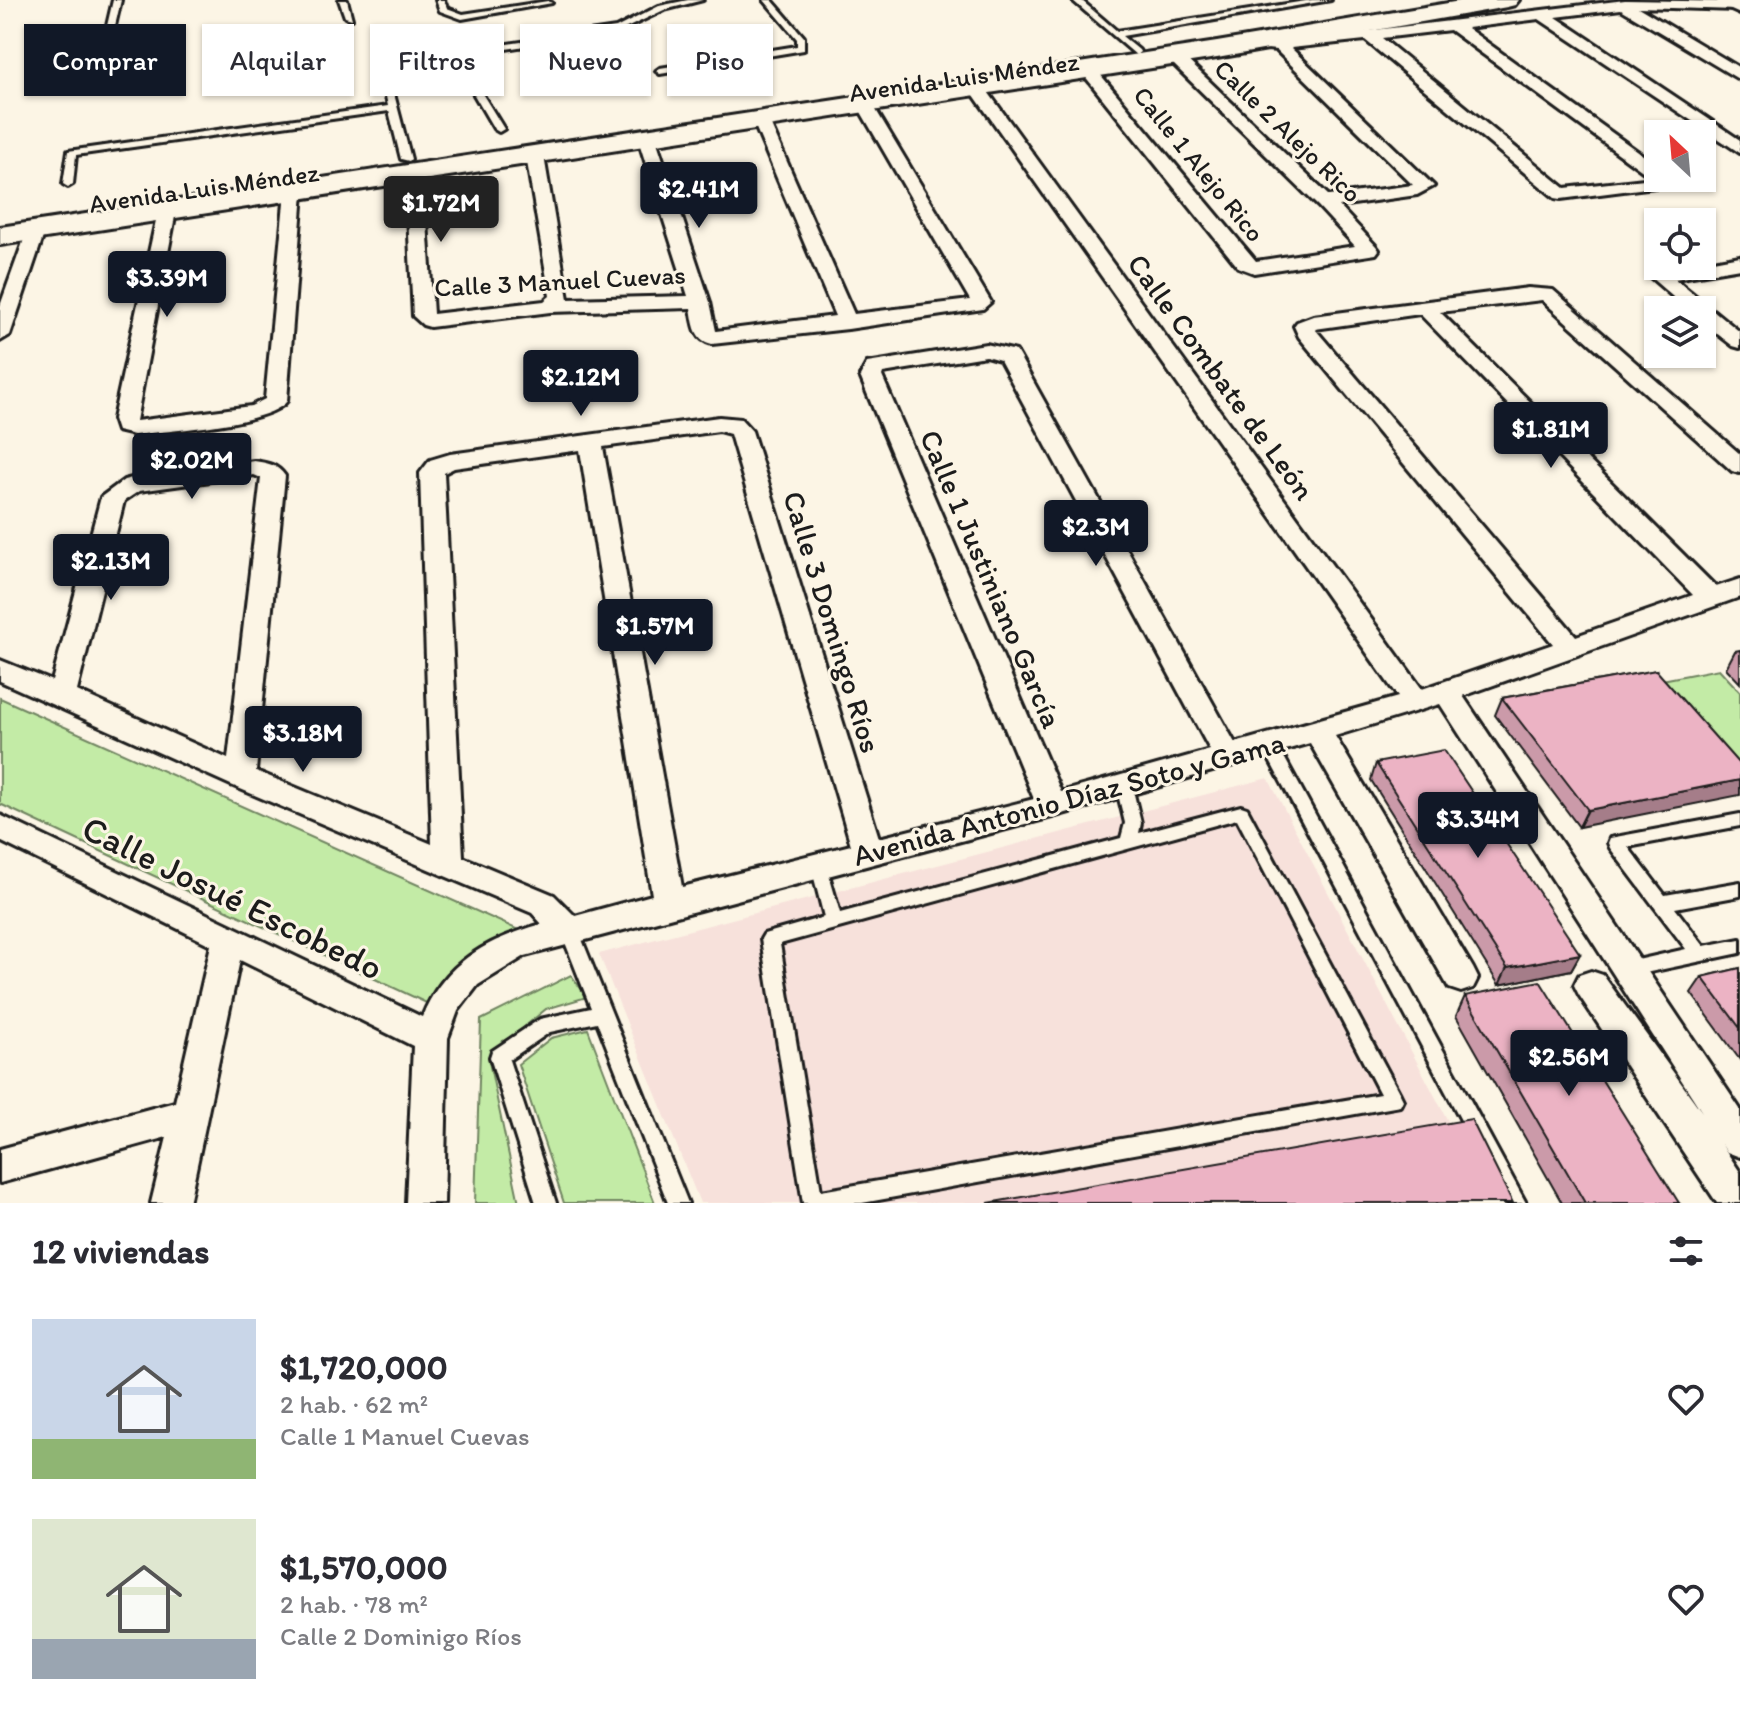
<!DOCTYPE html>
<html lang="es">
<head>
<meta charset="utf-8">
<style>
	body { margin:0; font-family:Itim,sans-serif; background:#f7f7f7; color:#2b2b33; height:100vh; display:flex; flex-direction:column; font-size:30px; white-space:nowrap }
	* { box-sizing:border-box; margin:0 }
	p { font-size:26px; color:#7c7c81 }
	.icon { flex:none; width:44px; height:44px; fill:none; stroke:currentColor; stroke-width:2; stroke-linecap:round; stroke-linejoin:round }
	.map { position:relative; height:1203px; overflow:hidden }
	.sheet { display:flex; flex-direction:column; background:#fff; flex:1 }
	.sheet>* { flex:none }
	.banner { position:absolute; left:24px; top:24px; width:800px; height:72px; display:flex; gap:16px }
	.needle { width:52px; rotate:334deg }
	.tools { position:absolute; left:1644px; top:120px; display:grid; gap:16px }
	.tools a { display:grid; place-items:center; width:72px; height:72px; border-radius:0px; background:#fff; box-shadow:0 2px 6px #0004; font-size:40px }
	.price { position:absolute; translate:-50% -68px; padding:0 18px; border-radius:8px; background:#111827; color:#fff; font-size:26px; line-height:52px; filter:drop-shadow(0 2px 4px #0008) }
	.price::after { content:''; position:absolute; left:50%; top:48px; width:24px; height:18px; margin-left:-12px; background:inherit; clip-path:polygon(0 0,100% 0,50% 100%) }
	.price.active { background:#222; color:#fff }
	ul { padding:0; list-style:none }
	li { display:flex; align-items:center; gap:24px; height:200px; padding:0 32px }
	li span { display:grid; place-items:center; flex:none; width:224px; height:160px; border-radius:0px; color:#555 }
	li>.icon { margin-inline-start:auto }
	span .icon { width:96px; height:96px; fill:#fffc; stroke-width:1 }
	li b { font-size:34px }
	h2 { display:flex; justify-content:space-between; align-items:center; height:96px; padding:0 32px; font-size:34px }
	.chip { padding:0 28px; border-radius:0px; background:#fff; box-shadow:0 2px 6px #0004; font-size:28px; line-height:72px }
	.chip.active { background:#111827; color:#fff }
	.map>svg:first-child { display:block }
</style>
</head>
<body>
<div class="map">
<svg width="1740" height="1203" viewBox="0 0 1740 1203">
	<rect width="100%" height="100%" fill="#fcf5e5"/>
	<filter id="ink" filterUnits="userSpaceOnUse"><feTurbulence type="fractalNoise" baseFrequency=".0125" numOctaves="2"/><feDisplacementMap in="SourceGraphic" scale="16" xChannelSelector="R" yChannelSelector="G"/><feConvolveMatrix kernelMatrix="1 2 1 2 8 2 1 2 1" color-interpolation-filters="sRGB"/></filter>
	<g filter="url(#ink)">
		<polygon fill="#f7e1db" points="1268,778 1491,1203 700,1203 599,954"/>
		<g fill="#c3eba6" stroke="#708461" stroke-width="2">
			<polygon points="1719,669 1740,692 1740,775 1657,681"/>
			<polygon points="0,698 523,932 433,1006 0,804"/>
			<polygon points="571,975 587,997 546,1009 488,1057 519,1203 475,1203 481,1020"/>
			<polygon points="588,1029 655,1203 564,1203 518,1064 551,1038"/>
		</g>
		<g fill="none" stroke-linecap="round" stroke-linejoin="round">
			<defs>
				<g id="lane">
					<polygon points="113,0 121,0 102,82 98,85 94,82"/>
					<polygon points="339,0 347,0 352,19 345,17"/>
					<polygon points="436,0 444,0 447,8 463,14 548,1 552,3 462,19 440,11"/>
					<polygon points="688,0 703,0 664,10 618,32 459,56 504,129 499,132 494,129 452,57 387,67 411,159 409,161 401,159 389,111 76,155 73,184 68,187 63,184 68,151 388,106 379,63 616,28 659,6"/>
					<polygon points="764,0 772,0 804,37 804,50 660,74 656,71 660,68 797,46 797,39"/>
					<polygon points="1072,0 1081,0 1117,31 1312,0 1331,0 1122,36 1139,50 1140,52 1136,55"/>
					<polygon points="1269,738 1274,740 1277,744 1526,1203 1505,1203 1261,744 1264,740"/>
					<path d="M1124 780 1130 782 1132 786 1141 823 1139 833 1241 806 1247 808 1400 1094 1403 1100 1400 1106 862 1203H803L761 939 764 934 824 917 811 866 813 861 819 859 825 861 840 913 1121 838 1125 823 1116 786 1118 782ZM1237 819 1380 1094 821 1191 780 944Z"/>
					<polygon points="1740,814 1740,826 1628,847 1665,895 1740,882 1740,896 1675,908 1704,946 1740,939 1740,953 1626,977 1620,974 1617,969 1620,964 1686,949 1610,848 1608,843 1610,838"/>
					<polygon points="570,925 576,927 579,932 688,1203 668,1203 597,1022 550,1032 509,1060 556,1203 536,1203 490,1057 492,1051 540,1019 591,1008 561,932 564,927"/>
				</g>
				<g id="street">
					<path d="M1625 0 1740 2V10H1737L1638 7 1740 68V80L1621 9 1556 17 1740 140V153L1539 19 1467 28 1658 166V178H1671L1673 181 1670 185 1561 199 1555 198 1365 40 1291 48 1434 186 1417 195 1339 206 1376 246 1379 250 1376 254 1254 273 1238 267 1080 70 1088 65 1094 67 1256 261 1355 246 1318 206 1169 60V54H1181L1329 196 1413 185 1276 50 1267 49V43ZM1450 30 1652 178H1653L1565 188 1382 38Z"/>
					<path d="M977 83 983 85 1422 689 1553 644 1299 337 1294 326 1297 322 1313 316 1528 288 1553 290 1740 454V473L1732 471 1542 300 1440 312 1716 587 1740 579V597L1463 696 1740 1109V1157L1727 1152 1720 1142 1740 1172V1203H1717L1579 995 1574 985 1579 975 1591 971 1603 975 1702 1112 1440 704 1335 736 1473 968 1478 978 1473 988 1461 992 1449 988 1310 743 1052 817 525 956 478 985 458 1011 448 1038 444 1203H406L413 1046 240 960 189 1203H151L167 1137 0 1183V1149L175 1102 211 945 0 841V815L422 1017C444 962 488 939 542 924L532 913 231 785 0 681V660L52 681 101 497 124 480 132 478 254 461C267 463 277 464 285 476L256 771 432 844 420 473 430 460 450 454 719 417 741 419 752 431 879 838 1034 799 860 376 867 363 986 344 1016 351 1019 356 1235 743 1398 697 969 88ZM1420 314 1693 595 1576 636 1315 329ZM986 356 1000 360 1210 750 1061 792 882 376 883 373ZM719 431 730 434 851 845 682 887 603 447ZM580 450 652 895 575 916 554 895 463 857 444 473 454 468ZM254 475 261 478 228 759 77 691 124 501 139 491Z"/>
					<path d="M865 100 873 105 991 302 983 309 848 329 712 344C694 340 694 324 691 308L550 312 430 327 423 325 413 316 406 174 415 169 424 174 433 314 544 301 550 296 526 156 535 151 544 156 568 299 688 296 638 139 647 134 656 139 710 302 716 331 835 316 753 121 761 116 769 121 854 314 970 300 857 105Z"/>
					<path d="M294 187 303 192 287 401C269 425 167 430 134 435L117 431 113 419 158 211 167 205 176 211 136 421 251 406 265 399 285 192Z"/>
					<polygon points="36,225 45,231 10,335 0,341 0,306 27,231"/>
					<polygon points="1740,256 1740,268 1675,279 1740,332 1740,348 1733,346 1702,322 1702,310 1688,310 1649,276 1659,270 1702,266 1702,263"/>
				</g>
				<g id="primary">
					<polygon points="1466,0 1519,0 1515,5 1507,7 1217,58 0,245 0,227 1217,42"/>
					<polygon points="1716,0 1740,0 1740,14 1720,5"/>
				</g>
			</defs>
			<use href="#lane" stroke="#1c1c1c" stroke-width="6"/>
			<use href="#street" stroke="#1c1c1c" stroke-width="6"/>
			<use href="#primary" stroke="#1c1c1c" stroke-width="6"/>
			<use href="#lane" fill="#fcf5e5" fill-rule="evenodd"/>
			<use href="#street" fill="#fcf5e5" fill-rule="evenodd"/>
			<use href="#primary" fill="#fcf5e5" fill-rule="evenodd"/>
		</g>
		<g fill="#cb9aa9" stroke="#1c1c1c" stroke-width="2">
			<polygon points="1740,650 1740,683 1726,668 1735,651"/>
			<polygon points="1656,670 1579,827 1495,715 1502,698"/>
			<polygon points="1376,763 1580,954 1571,970 1499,985 1371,780"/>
			<polygon points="1740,968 1740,1060 1691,993 1702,977"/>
			<polygon points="1465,996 1679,1203 1562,1203 1456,1016"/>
		</g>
		<g fill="#a57d89" stroke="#1c1c1c" stroke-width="2">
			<polygon points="1740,780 1740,795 1579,827 1588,810"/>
			<polygon points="1580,954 1571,970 1499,985 1507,968"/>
		</g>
		<g fill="#ecb3c4" stroke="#1c1c1c" stroke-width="2">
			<polygon points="1656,670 1740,765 1740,780 1588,810 1502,698"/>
			<polygon points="1444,750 1580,954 1507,968 1376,763"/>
			<polygon points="1740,968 1740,1028 1702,977"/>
			<polygon points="1540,981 1679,1203 1585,1203 1465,996"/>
			<polygon points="1471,1119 1513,1203 988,1203"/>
		</g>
	</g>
	<g text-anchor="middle" stroke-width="6" stroke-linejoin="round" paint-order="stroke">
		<g font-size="26" fill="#1c1c1c" stroke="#fcf5e5">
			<text transform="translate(964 77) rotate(-8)" y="9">Avenida Luis Méndez</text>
			<text transform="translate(1288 131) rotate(44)" y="9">Calle 2 Alejo Rico</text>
			<text transform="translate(1199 164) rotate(51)" y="9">Calle 1 Alejo Rico</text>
			<text transform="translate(204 188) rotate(-8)" y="9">Avenida Luis Méndez</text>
			<text transform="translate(560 281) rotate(-3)" y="9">Calle 3 Manuel Cuevas</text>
		</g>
		<g font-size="30" fill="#1c1c1c" stroke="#fcf5e5">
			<text transform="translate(1221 377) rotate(54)" y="10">Calle Combate de León</text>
			<text transform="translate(991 579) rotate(67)" y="10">Calle 1 Justiniano García</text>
			<text transform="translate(832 622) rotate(73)" y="10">Calle 3 Domingo Ríos</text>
			<text transform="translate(1069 799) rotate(-15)" y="10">Avenida Antonio Díaz Soto y Gama</text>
		</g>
		<g font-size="36" fill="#1c1c1c" stroke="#fcf5e5">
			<text transform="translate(233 897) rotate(26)" y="13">Calle Josué Escobedo</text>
		</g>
	</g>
</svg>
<div class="tools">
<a><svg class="needle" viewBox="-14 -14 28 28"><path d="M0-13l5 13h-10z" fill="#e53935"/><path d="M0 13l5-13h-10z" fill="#7c7c81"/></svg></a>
<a><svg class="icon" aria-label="locate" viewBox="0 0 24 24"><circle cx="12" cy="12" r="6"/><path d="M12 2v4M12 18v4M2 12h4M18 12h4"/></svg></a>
<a><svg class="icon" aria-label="layers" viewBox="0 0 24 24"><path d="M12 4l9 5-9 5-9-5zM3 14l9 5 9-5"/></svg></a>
</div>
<b class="price" style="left:699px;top:230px">$2.41M</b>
<b class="price active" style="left:441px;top:244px">$1.72M</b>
<b class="price" style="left:167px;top:319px">$3.39M</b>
<b class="price" style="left:581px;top:418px">$2.12M</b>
<b class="price" style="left:1551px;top:470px">$1.81M</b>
<b class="price" style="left:192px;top:501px">$2.02M</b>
<b class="price" style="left:1096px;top:568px">$2.3M</b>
<b class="price" style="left:111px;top:602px">$2.13M</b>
<b class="price" style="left:655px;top:667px">$1.57M</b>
<b class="price" style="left:303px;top:774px">$3.18M</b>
<b class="price" style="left:1478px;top:860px">$3.34M</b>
<b class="price" style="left:1569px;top:1098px">$2.56M</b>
<div class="banner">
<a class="chip active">Comprar</a>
<a class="chip">Alquilar</a>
<a class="chip">Filtros</a>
<a class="chip">Nuevo</a>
<a class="chip">Piso</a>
</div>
</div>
<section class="sheet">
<h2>12 viviendas<svg class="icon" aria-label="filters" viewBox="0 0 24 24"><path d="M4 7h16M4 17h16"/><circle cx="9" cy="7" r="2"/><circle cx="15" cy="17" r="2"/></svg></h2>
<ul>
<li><span style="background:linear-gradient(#c9d6e8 75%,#8fb573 0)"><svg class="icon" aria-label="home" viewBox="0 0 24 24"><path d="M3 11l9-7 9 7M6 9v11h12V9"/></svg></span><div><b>$1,720,000</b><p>2 hab. · 62 m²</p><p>Calle 1 Manuel Cuevas</p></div><svg class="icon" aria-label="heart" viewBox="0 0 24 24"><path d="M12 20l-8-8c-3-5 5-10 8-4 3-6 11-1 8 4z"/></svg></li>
<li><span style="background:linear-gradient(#dfe7d0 75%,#9aa5b1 0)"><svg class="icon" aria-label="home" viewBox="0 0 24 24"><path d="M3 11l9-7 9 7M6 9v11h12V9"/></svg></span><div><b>$1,570,000</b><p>2 hab. · 78 m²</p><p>Calle 2 Dominigo Ríos</p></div><svg class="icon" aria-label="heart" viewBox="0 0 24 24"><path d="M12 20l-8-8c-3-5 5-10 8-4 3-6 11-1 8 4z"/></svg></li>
</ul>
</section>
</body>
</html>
